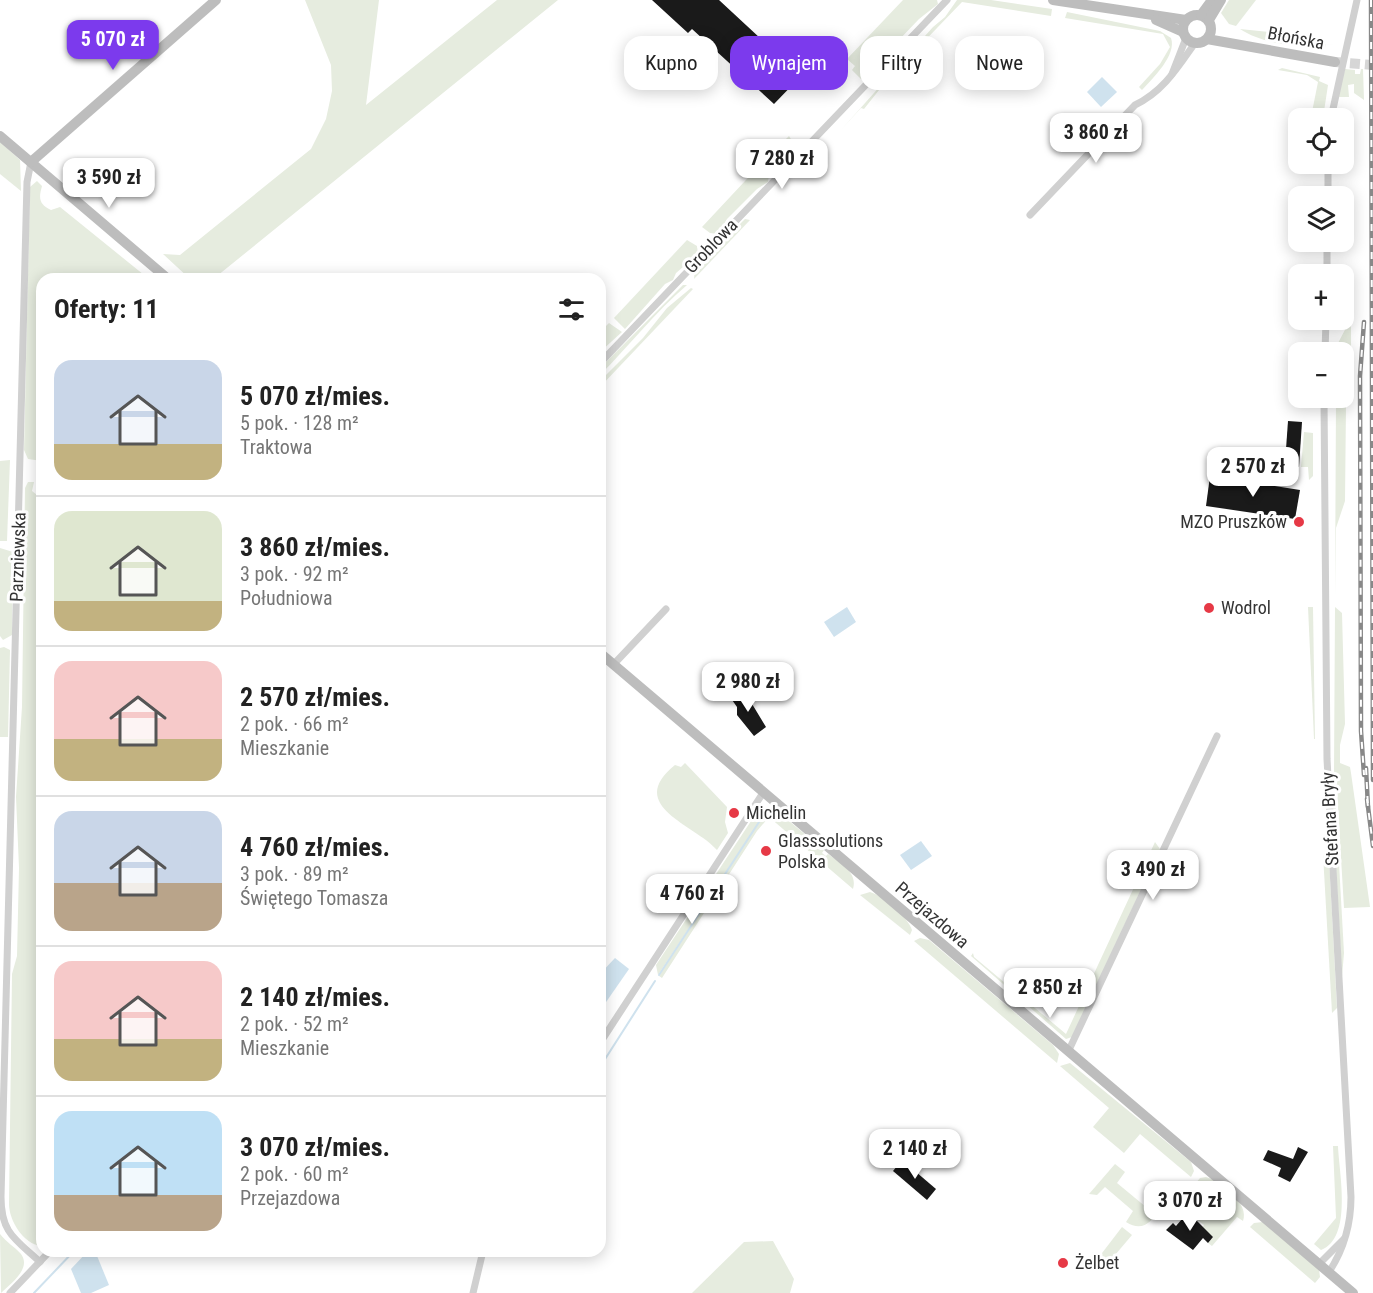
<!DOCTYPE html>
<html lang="pl">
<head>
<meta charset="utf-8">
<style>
	body { margin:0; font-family:"Roboto Condensed",sans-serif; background:#f6f6f6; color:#222; height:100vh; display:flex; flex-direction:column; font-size:22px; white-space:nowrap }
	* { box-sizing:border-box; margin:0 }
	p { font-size:20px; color:#767676 }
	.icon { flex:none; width:33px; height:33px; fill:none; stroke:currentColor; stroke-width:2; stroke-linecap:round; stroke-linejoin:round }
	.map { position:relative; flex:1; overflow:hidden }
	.details { position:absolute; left:36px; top:273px; width:570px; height:984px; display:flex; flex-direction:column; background:#fff; border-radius:18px; box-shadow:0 3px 15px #0003 }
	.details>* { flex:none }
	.guide { position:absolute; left:624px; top:36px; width:570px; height:54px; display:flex; gap:12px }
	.controls { position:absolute; left:1288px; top:108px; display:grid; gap:12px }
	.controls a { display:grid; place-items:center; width:66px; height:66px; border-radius:12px; background:#fff; box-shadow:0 3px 15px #0003; font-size:30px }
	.price { position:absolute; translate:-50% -51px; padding:0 14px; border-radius:12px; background:#fff; color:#222; font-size:20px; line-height:39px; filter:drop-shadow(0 2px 3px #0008) }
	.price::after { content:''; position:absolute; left:50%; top:36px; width:18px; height:14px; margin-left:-9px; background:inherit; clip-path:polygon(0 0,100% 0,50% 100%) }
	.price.active { background:#7c3aed; color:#fff }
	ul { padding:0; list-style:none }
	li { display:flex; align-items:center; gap:18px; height:150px; padding:0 18px }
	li+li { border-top:2px solid #e0e0e0 }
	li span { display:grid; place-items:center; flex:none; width:168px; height:120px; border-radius:18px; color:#555 }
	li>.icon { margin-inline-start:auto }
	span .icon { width:72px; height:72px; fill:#fffc; stroke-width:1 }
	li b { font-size:26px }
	h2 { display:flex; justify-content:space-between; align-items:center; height:72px; padding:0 18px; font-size:26px }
	.tag { padding:0 21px; border-radius:18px; background:#fff; box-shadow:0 3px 15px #0003; font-size:21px; line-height:54px }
	.tag.active { background:#7c3aed; color:#fff }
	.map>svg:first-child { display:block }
</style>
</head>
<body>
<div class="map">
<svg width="1373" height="1293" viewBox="0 0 1373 1293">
	<rect width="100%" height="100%" fill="#fff"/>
	<g fill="#e6ecdf">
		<polygon points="305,0 379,0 366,105 497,0 558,0 217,276 217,279 190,279 163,254 180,255 311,149 326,119 332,91 331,65"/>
		<polygon points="903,0 937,0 938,4 919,19 874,66 867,77 861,79 852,70 855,66 847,59"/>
		<polygon points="957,0 991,0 1052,9 1051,16 962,2 887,80 864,109 861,108 840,131 933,27 945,17"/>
		<polygon points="1229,0 1256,0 1236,26 1229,24 1221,13"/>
		<path d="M1067 12 1160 31 1171 38C1177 55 1153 78 1142 90L1139 87 1160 64 1170 47 1163 34 1065 18Z"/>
		<path d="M1240 29 1269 32V40L1282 41 1286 38 1340 46 1326 44 1324 50C1296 45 1264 45 1240 29Z"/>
		<polygon points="1282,68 1320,77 1319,81 1328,85 1323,118 1311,117 1318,82 1307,75 1278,70"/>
		<polygon points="1345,69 1355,70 1355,74 1360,74 1361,69 1363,69 1364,100 1354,93 1354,84 1348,85 1349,97 1338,97"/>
		<polygon points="789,136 797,149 784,165 774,167 764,161"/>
		<polygon points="0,142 20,160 21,191 0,174"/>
		<polygon points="759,166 769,175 768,182 757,189 727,219 718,234 710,233 702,227"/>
		<path d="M37 181 42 186C39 197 38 204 51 210L60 207 149 279H42V461L28 459 24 450 30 187Z"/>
		<polygon points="745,219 750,220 694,279 695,269"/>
		<polygon points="687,240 697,246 698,254 676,273 673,280 665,284 625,329 614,318"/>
		<path d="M683 285H687C655 312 630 345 600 375V368Z"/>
		<polygon points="691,288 693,289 600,387 600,381 643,338 667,308"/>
		<polygon points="1348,303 1351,309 1351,349 1346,404 1345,501 1336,528 1335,596 1336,398 1344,398 1344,352 1337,352 1337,345 1347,326"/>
		<polygon points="609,323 622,332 600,352 600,332"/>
		<polygon points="1304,432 1313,433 1313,476 1309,480 1308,467 1301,467"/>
		<polygon points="10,460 7,541 0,541 0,461"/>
		<path d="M28 482H34L32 491 42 499 41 1246C23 1244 9 1220 9 1204L12 974 17 956 19 868 16 797 22 707 25 488Z"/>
		<polygon points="0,548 13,552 12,635 3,640 0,636"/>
		<polygon points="1308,607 1313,607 1315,739 1314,739"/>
		<polygon points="1335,607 1342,613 1345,724 1340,745 1340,763 1350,767 1351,773 1370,907 1344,908 1337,790 1334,772"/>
		<polygon points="4,647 10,650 8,737 0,737 0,648"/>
		<path d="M685 763 727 807 725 822 728 833 717 850C696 825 624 806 675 765L681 767Z"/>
		<polygon points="1331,777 1335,791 1344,953 1342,977"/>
		<path d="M772 807 824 850 822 853 826 856 828 854C840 863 858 872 853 889L769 817 757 831 662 978 659 976 761 819 658 975 656 965 755 815 763 808Z"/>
		<polygon points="1155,842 1160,849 1072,1037 1066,1039 971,956 973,953 974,957 1066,1034"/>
		<polygon points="1323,854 1329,858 1337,1008 1332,1013"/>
		<path d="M870 892C884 896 907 916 912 930L910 935 860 895Z"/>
		<polygon points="920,938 929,940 1053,1045 1059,1054 1057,1063 914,941"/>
		<polygon points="1070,1063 1191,1162 1194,1171 1191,1177 1140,1134 1124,1153 1093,1127 1109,1108 1060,1066"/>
		<path d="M1333 1146H1338C1339 1173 1353 1238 1321 1250L1314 1244 1336 1218Z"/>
		<path d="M1115 1164 1125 1172 1117 1183 1152 1212 1157 1207 1160 1210C1151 1221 1143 1233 1126 1222L1133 1211 1105 1187 1097 1195 1089 1194Z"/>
		<path d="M1206 1177C1221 1181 1250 1204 1243 1221L1237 1217 1212 1246 1208 1243 1213 1237 1202 1228 1204 1225 1188 1212 1182 1219 1179 1216 1189 1203 1184 1198 1200 1178Z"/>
		<polygon points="1263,1222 1319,1270 1320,1277 1315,1283 1250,1227 1254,1223"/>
		<polygon points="1122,1227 1132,1235 1104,1268 1093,1268 1089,1260 1093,1252 1099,1257"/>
		<path d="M0 1234C6 1242 15 1247 21 1254 32 1269 10 1284 1 1293Z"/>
		<polygon points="773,1241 794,1279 790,1293 692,1293 744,1242"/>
	</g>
	<g fill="#cfe2ee">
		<polygon points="1102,77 1117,92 1101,107 1087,92"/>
		<polygon points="847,607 856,622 834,637 824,622"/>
		<polygon points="921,841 932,856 911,870 900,855"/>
		<polygon points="615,958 629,969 604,1005 600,1002 600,974"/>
		<polygon points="88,1251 95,1251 109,1285 91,1293 81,1293 71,1269"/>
	</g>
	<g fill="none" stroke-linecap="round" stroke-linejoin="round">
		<g stroke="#cfe2ee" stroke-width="2">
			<polyline points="659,975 761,819"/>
			<polyline points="600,1067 655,981"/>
			<polyline points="34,1293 74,1251"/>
		</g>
	</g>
	<g fill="#1a1a1a">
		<polygon points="652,0 719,0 801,76 774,104 692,29 688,33"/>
		<polygon points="1288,421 1302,422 1299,467 1285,463"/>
		<polygon points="1210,476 1300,490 1295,519 1206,506"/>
		<polygon points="743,689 766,727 754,736 737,715 737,707 730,697"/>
		<polygon points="1298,1147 1308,1152 1290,1182 1278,1176 1281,1168 1263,1160 1268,1150 1293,1159"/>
		<polygon points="902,1160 936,1189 927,1200 893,1171"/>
		<polygon points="1188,1212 1213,1237 1208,1243 1203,1238 1193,1250 1166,1230 1173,1223 1176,1226"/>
	</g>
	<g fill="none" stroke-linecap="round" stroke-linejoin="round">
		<polyline stroke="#d6d6d6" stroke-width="10" stroke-dasharray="10 5" stroke-linecap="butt" points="1335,62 1373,65"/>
		<g stroke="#d0d0d0" stroke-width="7">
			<polyline points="1172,74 1186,38"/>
			<polyline points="1331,118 1357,0"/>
			<path d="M31 162 27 182 1 1197C1 1233 15 1239 40 1262"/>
			<polyline points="1328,196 1328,164"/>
			<path d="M1030 215 1135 105C1163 92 1178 67 1195 43"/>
			<polyline points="1327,274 1327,242"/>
			<polyline points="1325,352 1326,320"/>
			<polyline points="600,363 947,0"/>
			<path d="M1324 398 1327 759 1351 1197C1351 1224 1344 1249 1329 1272"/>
			<polyline points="613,665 666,609"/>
			<polyline points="600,1043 763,793"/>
			<polyline points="1068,1052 1217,736"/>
			<polyline points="1319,1264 1344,1239"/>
			<polyline points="10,1293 50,1251"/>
			<polyline points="473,1293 483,1251"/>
		</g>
		<g stroke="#bdbdbd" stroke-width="10">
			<polyline points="1053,0 1186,20"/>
			<circle cx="1197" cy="29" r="14"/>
			<polyline points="1201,15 1212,0"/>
			<polyline points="1156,20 1183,32"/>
			<polyline points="1209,20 1221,0"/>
			<polyline points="1207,39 1335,62"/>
			<polyline points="0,136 168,279"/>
			<polyline points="31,162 216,0"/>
			<polyline points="600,653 1353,1293"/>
		</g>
		<defs>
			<g id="rail">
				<polyline points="1371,0 1373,780"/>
				<polyline points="1364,322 1360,376 1361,731 1364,775"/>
				<polyline points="1366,768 1368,807"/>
				<polyline points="1367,799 1373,846"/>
			</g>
		</defs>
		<use href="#rail" stroke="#888" stroke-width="4.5"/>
		<use href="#rail" stroke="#fff" stroke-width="2" stroke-dasharray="7" stroke-linecap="butt"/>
	</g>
	<g fill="#e63946" stroke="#fff" stroke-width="2">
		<circle cx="1299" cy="522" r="6"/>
		<circle cx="1209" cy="608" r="6"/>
		<circle cx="734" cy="813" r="6"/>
		<circle cx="766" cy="851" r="6"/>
		<circle cx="1063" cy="1263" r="6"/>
	</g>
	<g text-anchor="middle" stroke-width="6" stroke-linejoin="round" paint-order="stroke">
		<g font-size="18" fill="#333" stroke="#fff">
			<text transform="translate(1296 38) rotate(11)" y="6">Błońska</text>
			<text transform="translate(711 246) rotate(-46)" y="6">Groblowa</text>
			<text transform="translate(18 557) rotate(-88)" y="6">Parzniewska</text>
			<text transform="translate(1330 819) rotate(-93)" y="6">Stefana Bryły</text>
			<text transform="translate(932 915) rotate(41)" y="6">Przejazdowa</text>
		</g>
		<g font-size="18" fill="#333" stroke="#fff" text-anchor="start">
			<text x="1287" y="528" text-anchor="end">MZO Pruszków</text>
			<text x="1221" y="614">Wodrol</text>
			<text x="746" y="819">Michelin</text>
			<text x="778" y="847">Glasssolutions<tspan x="778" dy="21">Polska</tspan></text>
			<text x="1075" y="1269">Żelbet</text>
		</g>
	</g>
</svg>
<div class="controls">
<a><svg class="icon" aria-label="locate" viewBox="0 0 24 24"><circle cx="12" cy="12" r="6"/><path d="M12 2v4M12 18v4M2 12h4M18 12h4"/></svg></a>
<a><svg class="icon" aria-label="layers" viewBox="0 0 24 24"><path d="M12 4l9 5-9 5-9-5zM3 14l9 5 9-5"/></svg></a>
<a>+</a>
<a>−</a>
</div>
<b class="price active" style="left:113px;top:71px">5 070 zł</b>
<b class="price" style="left:1096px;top:164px">3 860 zł</b>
<b class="price" style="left:782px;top:190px">7 280 zł</b>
<b class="price" style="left:109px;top:209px">3 590 zł</b>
<b class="price" style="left:1253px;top:498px">2 570 zł</b>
<b class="price" style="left:748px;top:713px">2 980 zł</b>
<b class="price" style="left:1153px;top:901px">3 490 zł</b>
<b class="price" style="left:692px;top:925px">4 760 zł</b>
<b class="price" style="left:1050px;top:1019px">2 850 zł</b>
<b class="price" style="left:915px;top:1180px">2 140 zł</b>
<b class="price" style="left:1190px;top:1232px">3 070 zł</b>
<div class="guide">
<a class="tag">Kupno</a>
<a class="tag active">Wynajem</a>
<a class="tag">Filtry</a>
<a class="tag">Nowe</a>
</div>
<section class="details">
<h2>Oferty: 11<svg class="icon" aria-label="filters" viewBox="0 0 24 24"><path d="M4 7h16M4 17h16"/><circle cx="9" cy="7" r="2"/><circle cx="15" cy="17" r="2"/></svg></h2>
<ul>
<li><span style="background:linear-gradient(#c9d6e8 70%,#c2b280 0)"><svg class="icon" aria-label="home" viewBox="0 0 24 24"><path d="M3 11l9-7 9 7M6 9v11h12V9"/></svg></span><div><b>5 070 zł/mies.</b><p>5 pok. · 128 m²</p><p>Traktowa</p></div></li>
<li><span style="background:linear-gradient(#dfe7d0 75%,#c2b280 0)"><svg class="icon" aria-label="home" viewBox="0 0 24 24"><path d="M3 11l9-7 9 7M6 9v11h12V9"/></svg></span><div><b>3 860 zł/mies.</b><p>3 pok. · 92 m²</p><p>Południowa</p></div></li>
<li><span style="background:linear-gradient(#f6c9c9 65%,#c2b280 0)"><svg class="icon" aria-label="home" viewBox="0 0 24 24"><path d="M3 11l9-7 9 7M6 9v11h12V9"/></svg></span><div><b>2 570 zł/mies.</b><p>2 pok. · 66 m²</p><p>Mieszkanie</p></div></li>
<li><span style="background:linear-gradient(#c9d6e8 60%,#b9a48a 0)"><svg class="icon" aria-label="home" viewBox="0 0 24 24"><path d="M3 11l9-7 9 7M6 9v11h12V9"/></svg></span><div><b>4 760 zł/mies.</b><p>3 pok. · 89 m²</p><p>Świętego Tomasza</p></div></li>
<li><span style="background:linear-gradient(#f6c9c9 65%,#c2b280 0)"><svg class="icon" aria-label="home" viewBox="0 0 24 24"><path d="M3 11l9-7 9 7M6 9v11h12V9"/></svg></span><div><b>2 140 zł/mies.</b><p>2 pok. · 52 m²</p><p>Mieszkanie</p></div></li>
<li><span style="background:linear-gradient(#bfe0f5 70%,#b9a48a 0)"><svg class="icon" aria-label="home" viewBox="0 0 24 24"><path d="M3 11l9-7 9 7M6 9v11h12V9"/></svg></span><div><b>3 070 zł/mies.</b><p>2 pok. · 60 m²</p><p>Przejazdowa</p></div></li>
</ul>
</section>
</div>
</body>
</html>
